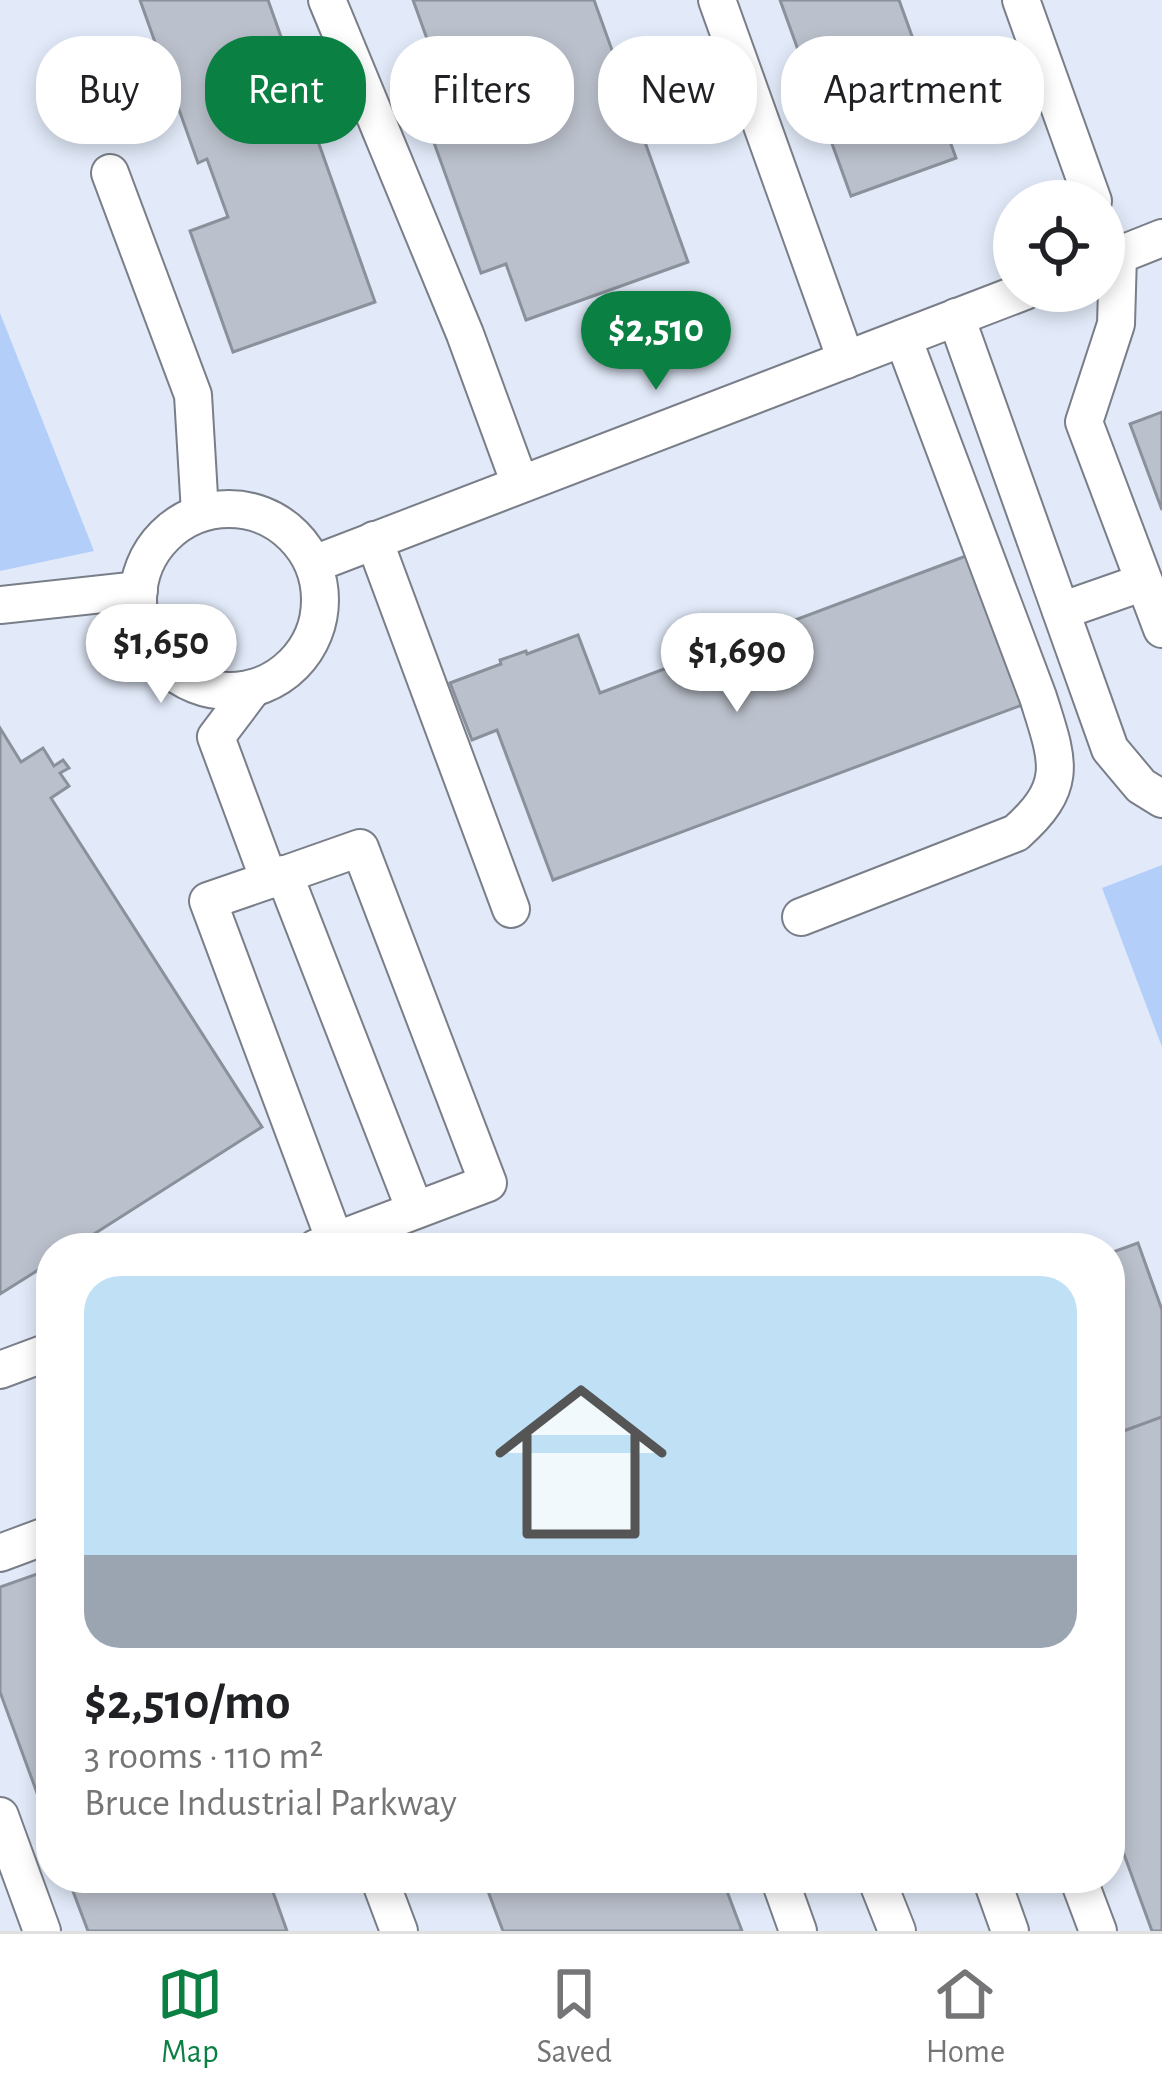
<!DOCTYPE html>
<html lang="en">
<head>
<meta charset="utf-8">
<style>
	body { margin:0; font-family:"Alegreya Sans",sans-serif; background:#f2f2f2; color:#202124; height:100vh; display:flex; flex-direction:column; font-size:45px; white-space:nowrap }
	* { box-sizing:border-box; margin:0 }
	p { font-size:39px; color:#757577 }
	.icon { flex:none; width:66px; height:66px; fill:none; stroke:currentColor; stroke-width:2; stroke-linecap:round; stroke-linejoin:round }
	.map { position:relative; flex:1; overflow:hidden }
	.sheet { position:absolute; left:36px; top:1233px; width:1089px; height:660px; display:flex; flex-direction:column; background:#fff; border-radius:48px; box-shadow:0 6px 18px #0003 }
	.sheet>* { flex:none }
	.banner { position:absolute; left:36px; top:36px; width:1092px; height:108px; display:flex; gap:24px }
	.tools { position:absolute; left:993px; top:180px; display:grid; gap:24px }
	.tools a { display:grid; place-items:center; width:132px; height:132px; border-radius:50%; background:#fff; box-shadow:0 6px 18px #0003; font-size:60px }
	.price { position:absolute; translate:-50% -102px; padding:0 27px; border-radius:42px; background:#fff; color:#222; font-size:39px; line-height:78px; filter:drop-shadow(0 3px 6px #0008) }
	.price::after { content:''; position:absolute; left:50%; top:72px; width:36px; height:27px; margin-left:-18px; background:inherit; clip-path:polygon(0 0,100% 0,50% 100%) }
	.price.active { background:#0b8043; color:#fff }
	ul { padding:0; list-style:none }
	li { display:grid; align-content:center; gap:24px; height:636px; padding:0 48px }
	li span { display:grid; place-items:center; height:372px; border-radius:36px; color:#555 }
	li>.icon { margin-inline-start:auto }
	span .icon { width:216px; height:216px; fill:#fffc; stroke-width:1 }
	li b { font-size:51px }
	.tag { padding:0 42px; border-radius:48px; background:#fff; box-shadow:0 6px 18px #0003; font-size:42px; line-height:108px }
	.tag.active { background:#0b8043; color:#fff }
	.tab-bar { display:flex; justify-content:space-around; align-items:center; height:168px; border-top:3px solid #e0e0e0; background:#fff; font-size:33px; color:#757577 }
	.tab-bar a { display:grid; justify-items:center; gap:6px }
	.tab-bar .active { color:#0b8043 }
	.map>svg:first-child { display:block }
</style>
</head>
<body>
<div class="map">
<svg width="1162" height="1931" viewBox="0 0 1162 1931">
	<rect width="100%" height="100%" fill="#f0f5fe"/>
	<path fill="#e2eaf9" fill-rule="evenodd" d="M0 0H1162V1931H0ZM1014 201H1104V291H1014ZM51 1248H1110V1878H51Z"/>
	<g fill="#b4cefa">
		<polygon points="0,313 94,551 0,571"/>
		<polygon points="1162,865 1162,1047 1102,888"/>
	</g>
	<g fill="#bbc1cc" stroke="#8b919b" stroke-width="3">
		<polygon points="140,0 268,0 375,302 233,352 190,231 228,217 207,159 198,163"/>
		<polygon points="413,0 594,0 688,262 526,320 506,264 481,273 424,115 451,105"/>
		<polygon points="780,0 899,0 956,158 851,196"/>
		<polygon points="1162,412 1162,510 1130,424"/>
		<polygon points="966,556 1022,705 553,880 497,730 472,740 450,683 501,664 500,660 526,651 527,654 578,635 600,693"/>
		<polygon points="0,728 21,762 43,748 54,766 63,760 69,768 60,773 69,786 51,798 262,1127 72,1248 51,1248 51,1262 0,1294"/>
		<polygon points="1138,1243 1162,1310 1162,1417 1110,1436 1110,1253"/>
		<polygon points="1162,1417 1162,1931 1152,1931 1110,1816 1110,1436"/>
		<polygon points="51,1569 51,1831 0,1692 0,1587"/>
		<polygon points="68,1878 268,1878 287,1931 88,1931"/>
		<polygon points="483,1878 722,1878 742,1931 503,1931"/>
	</g>
	<g fill="none" stroke-linecap="round" stroke-linejoin="round">
		<defs>
			<g id="minor">
				<polyline points="327,0 465,334 520,484"/>
				<polyline points="717,0 846,360"/>
				<polyline points="1021,0 1093,201"/>
				<polyline points="110,173 193,395 200,513"/>
				<polyline points="1118,255 1116,324 1084,422 1162,629"/>
				<polyline points="1104,261 1162,238"/>
				<polyline points="956,317 1110,749 1141,786 1162,799"/>
				<circle cx="229" cy="600" r="91"/>
				<polyline points="374,540 511,909"/>
				<polyline points="314,564 1025,291"/>
				<polyline points="0,605 139,590"/>
				<polyline points="1061,611 1144,582"/>
				<polyline points="253,688 216,737 269,880 360,848 488,1183 316,1248"/>
				<polyline points="284,874 415,1210"/>
				<polyline points="269,880 208,901 335,1241"/>
				<path d="M801 917 1016 833C1070 785 1058 761 1038 697L903 338"/>
				<polyline points="0,1370 51,1351"/>
				<polyline points="0,1553 51,1534"/>
				<polyline points="0,1816 42,1931"/>
				<polyline points="379,1878 399,1931"/>
				<polyline points="779,1878 798,1931"/>
				<polyline points="876,1878 897,1931"/>
				<polyline points="991,1878 1010,1931"/>
				<polyline points="1078,1878 1098,1931"/>
			</g>
		</defs>
		<use href="#minor" stroke="#797e88" stroke-width="40"/>
		<use href="#minor" stroke="#fff" stroke-width="36"/>
	</g>
</svg>
<div class="tools">
<a><svg class="icon" aria-label="locate" viewBox="0 0 24 24"><circle cx="12" cy="12" r="6"/><path d="M12 2v4M12 18v4M2 12h4M18 12h4"/></svg></a>
</div>
<b class="price active" style="left:656px;top:393px">$2,510</b>
<b class="price" style="left:161px;top:706px">$1,650</b>
<b class="price" style="left:737px;top:715px">$1,690</b>
<div class="banner">
<a class="tag">Buy</a>
<a class="tag active">Rent</a>
<a class="tag">Filters</a>
<a class="tag">New</a>
<a class="tag">Apartment</a>
</div>
<section class="sheet">
<ul>
<li><span style="background:linear-gradient(#bfe0f5 75%,#9aa5b1 0)"><svg class="icon" aria-label="home" viewBox="0 0 24 24"><path d="M3 11l9-7 9 7M6 9v11h12V9"/></svg></span><div><b>$2,510/mo</b><p>3 rooms · 110 m²</p><p>Bruce Industrial Parkway</p></div></li>
</ul>
</section>
</div>
<nav class="tab-bar">
<a class="active"><svg class="icon" aria-label="map" viewBox="0 0 24 24"><path d="M3 6l6-2 6 2 6-2v14l-6 2-6-2-6 2zM9 4v14M15 6v14"/></svg>Map</a>
<a><svg class="icon" aria-label="saved" viewBox="0 0 24 24"><path d="M7 4h10v16l-5-4-5 4z"/></svg>Saved</a>
<a><svg class="icon" aria-label="home" viewBox="0 0 24 24"><path d="M3 11l9-7 9 7M6 9v11h12V9"/></svg>Home</a>
</nav>
</body>
</html>
